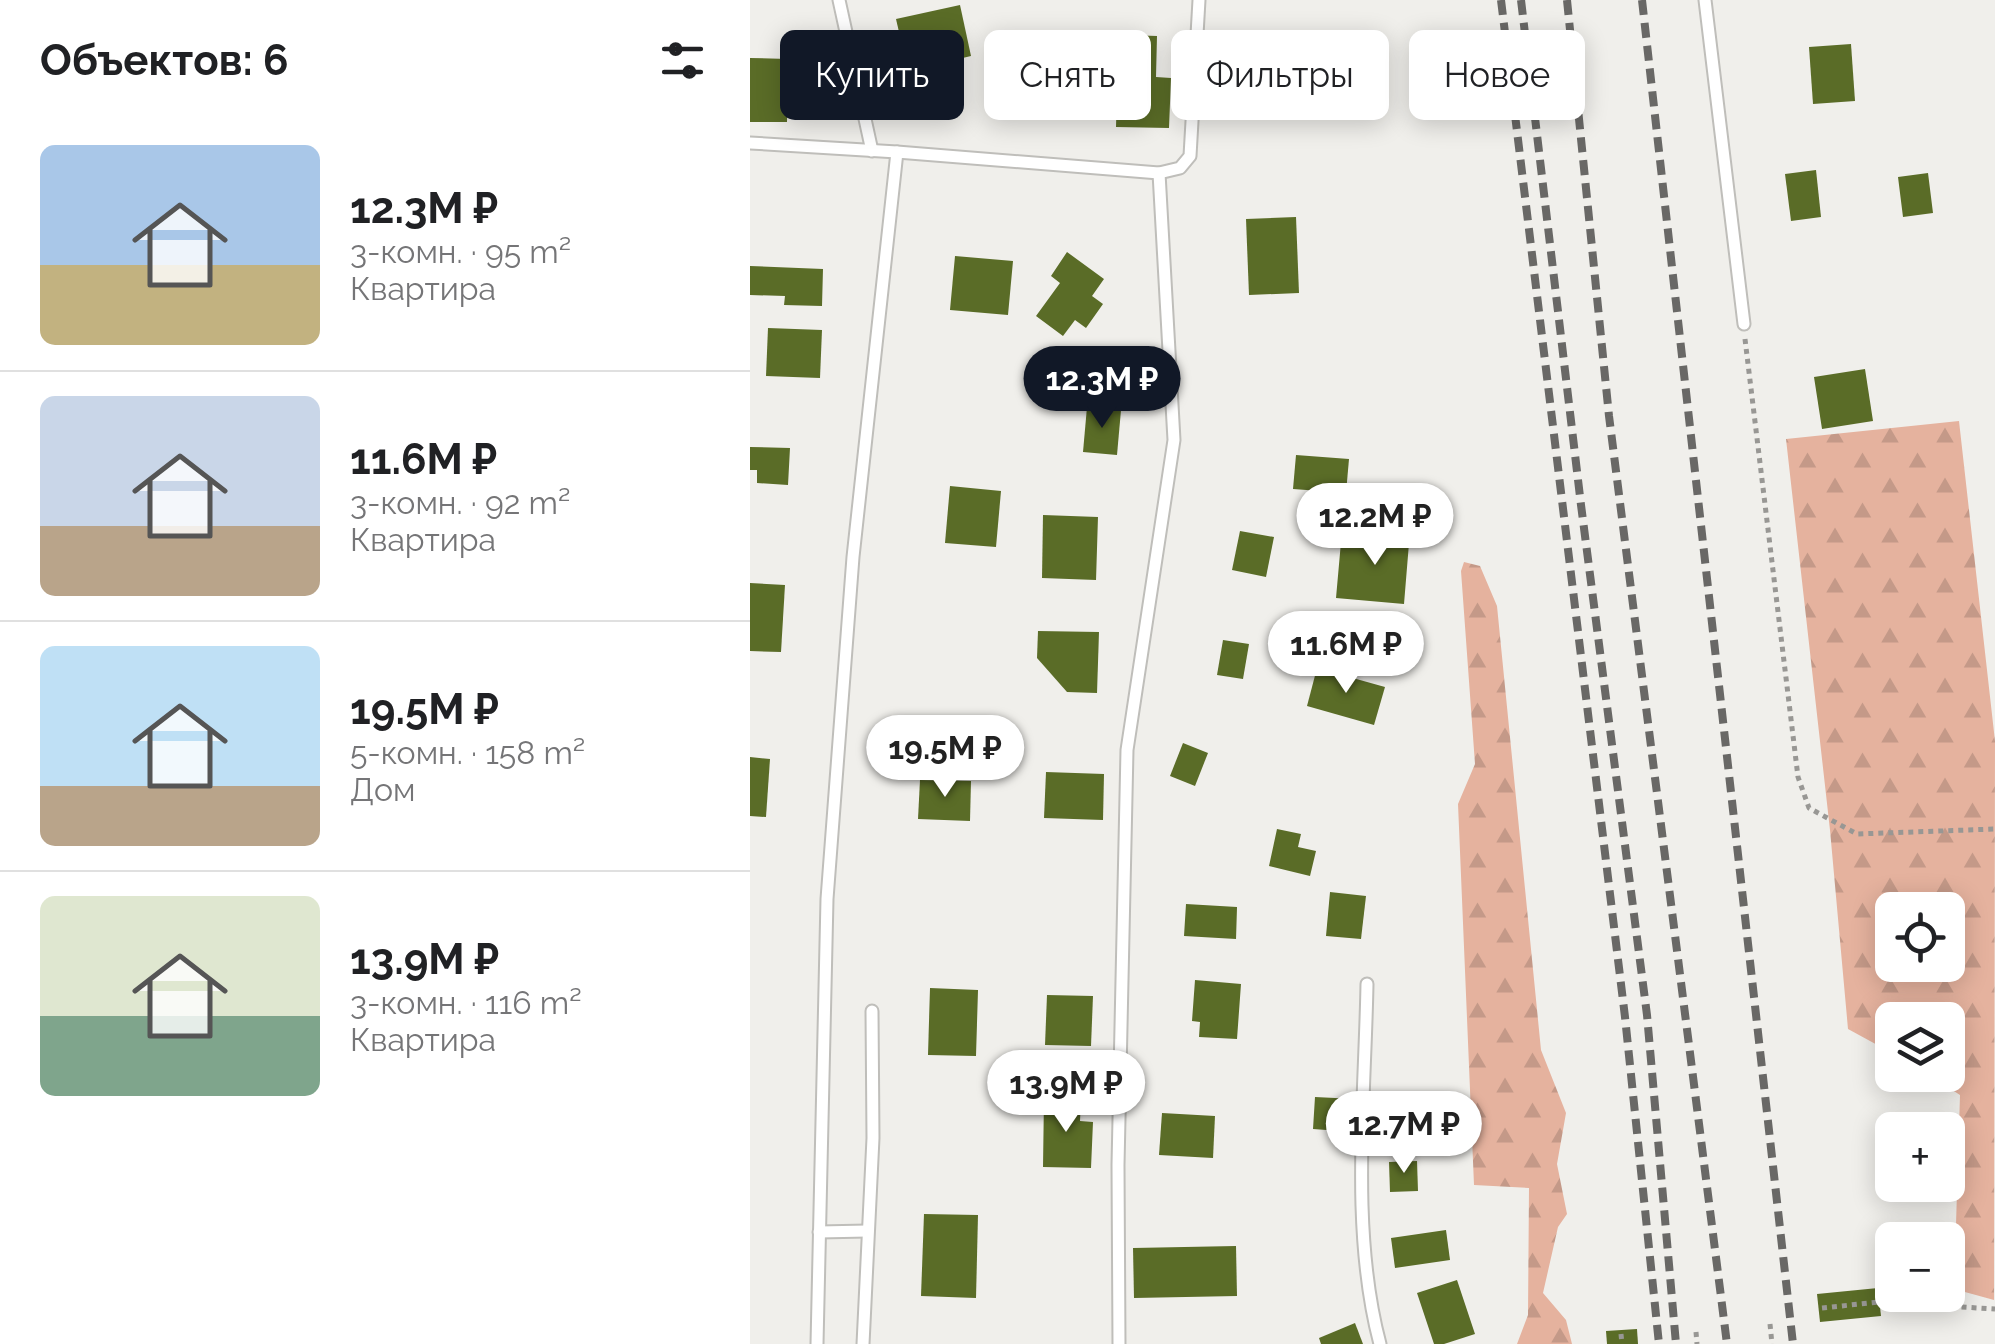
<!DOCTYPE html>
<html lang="ru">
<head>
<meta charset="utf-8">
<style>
	body { margin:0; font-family:Raleway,sans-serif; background:#f6f6f6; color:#202124; height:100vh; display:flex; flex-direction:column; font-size:38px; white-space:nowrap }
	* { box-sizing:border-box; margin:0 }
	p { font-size:32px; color:#757577 }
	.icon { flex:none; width:55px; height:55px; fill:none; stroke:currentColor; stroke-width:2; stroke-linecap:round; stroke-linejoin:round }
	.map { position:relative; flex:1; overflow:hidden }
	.drawer { display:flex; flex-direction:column; background:#fff; width:750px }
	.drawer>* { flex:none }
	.guide { position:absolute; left:30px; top:30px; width:950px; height:90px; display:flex; gap:20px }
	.tools { position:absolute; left:1125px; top:892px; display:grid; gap:20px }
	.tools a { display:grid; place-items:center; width:90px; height:90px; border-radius:15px; background:#fff; box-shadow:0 5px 25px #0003; font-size:50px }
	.price { position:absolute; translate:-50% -85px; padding:0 22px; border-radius:35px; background:#fff; color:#222; font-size:32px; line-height:65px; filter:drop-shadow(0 2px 5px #0008) }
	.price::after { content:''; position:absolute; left:50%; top:60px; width:30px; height:22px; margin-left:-15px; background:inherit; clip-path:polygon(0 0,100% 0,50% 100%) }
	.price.on { background:#111827; color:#fff }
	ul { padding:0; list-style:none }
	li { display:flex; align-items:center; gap:30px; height:250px; padding:0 40px }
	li+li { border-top:2px solid #e0e0e0 }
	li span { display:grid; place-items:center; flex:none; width:280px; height:200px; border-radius:15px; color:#555 }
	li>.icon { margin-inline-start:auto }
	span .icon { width:120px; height:120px; fill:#fffc; stroke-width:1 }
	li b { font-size:42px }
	h2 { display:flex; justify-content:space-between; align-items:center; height:120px; padding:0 40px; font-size:42px }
	.tag { padding:0 35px; border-radius:15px; background:#fff; box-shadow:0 5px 25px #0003; font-size:35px; line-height:90px }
	.tag.on { background:#111827; color:#fff }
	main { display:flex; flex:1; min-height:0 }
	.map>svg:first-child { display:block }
</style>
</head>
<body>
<main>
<section class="drawer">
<h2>Объектов: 6<svg class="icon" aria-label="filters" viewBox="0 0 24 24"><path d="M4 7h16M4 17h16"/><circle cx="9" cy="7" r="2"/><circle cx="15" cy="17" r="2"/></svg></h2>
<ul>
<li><span style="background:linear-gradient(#a9c7e8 60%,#c2b280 0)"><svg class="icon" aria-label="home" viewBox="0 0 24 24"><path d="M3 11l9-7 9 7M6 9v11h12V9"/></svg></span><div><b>12.3M ₽</b><p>3-комн. · 95 m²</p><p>Квартира</p></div></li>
<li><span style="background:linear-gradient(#c9d6e8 65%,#b9a48a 0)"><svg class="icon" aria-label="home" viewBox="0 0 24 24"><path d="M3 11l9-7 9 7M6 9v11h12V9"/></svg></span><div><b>11.6M ₽</b><p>3-комн. · 92 m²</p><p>Квартира</p></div></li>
<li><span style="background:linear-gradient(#bfe0f5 70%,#b9a48a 0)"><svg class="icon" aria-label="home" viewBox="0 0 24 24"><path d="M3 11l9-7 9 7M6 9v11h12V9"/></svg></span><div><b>19.5M ₽</b><p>5-комн. · 158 m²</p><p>Дом</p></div></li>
<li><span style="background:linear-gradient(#dfe7d0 60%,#7fa58c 0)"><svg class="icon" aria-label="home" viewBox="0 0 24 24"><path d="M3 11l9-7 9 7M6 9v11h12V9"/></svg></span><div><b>13.9M ₽</b><p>3-комн. · 116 m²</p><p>Квартира</p></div></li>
</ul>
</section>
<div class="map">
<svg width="1245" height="1344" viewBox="0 0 1245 1344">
	<defs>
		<pattern id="forest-firs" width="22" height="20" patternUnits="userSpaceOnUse" patternTransform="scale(2.5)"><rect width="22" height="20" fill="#e5b29e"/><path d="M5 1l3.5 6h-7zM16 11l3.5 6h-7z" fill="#c49988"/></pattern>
	</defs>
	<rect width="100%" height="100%" fill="#f0efeb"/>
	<g fill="url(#forest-firs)" fill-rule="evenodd">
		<path d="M1209 421 1245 741 1244 1300 1204 1289 1210 1095 1179 1075H1198V1020H1142V1053L1098 1029 1080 830 1036 439ZM1142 910H1198V965H1142Z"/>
		<polygon points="714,562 730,566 747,606 791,1050 816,1113 807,1164 817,1214 808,1227 793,1293 816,1320 822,1344 767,1344 778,1315 779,1188 724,1185 708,804 725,764 711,571"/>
	</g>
	<g fill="#5a6c27">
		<polygon points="210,5 221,56 158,71 146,19"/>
		<polygon points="348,34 407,36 406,77 421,78 419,128 366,127 367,88 346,87"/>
		<polygon points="1101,44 1105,101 1063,104 1059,47"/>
		<polygon points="612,45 614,82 569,85 567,48"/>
		<polygon points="0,58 38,59 37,122 0,122"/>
		<polygon points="1066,170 1071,217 1041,221 1035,174"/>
		<polygon points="1178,173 1183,213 1153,217 1148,177"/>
		<polygon points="546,217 549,293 499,295 496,219"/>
		<polygon points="317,252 354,279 342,296 353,304 336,328 325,320 313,336 286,316 310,283 301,276"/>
		<polygon points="205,256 263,261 258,315 200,310"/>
		<polygon points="0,266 73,269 72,306 34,305 35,296 0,295"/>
		<polygon points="18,328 72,330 70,378 16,376"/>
		<polygon points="1115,369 1123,421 1072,429 1064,377"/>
		<polygon points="337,407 371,410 367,455 333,452"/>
		<polygon points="0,447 40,448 38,485 7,483 7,470 0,470"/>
		<polygon points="546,455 599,459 596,493 543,489"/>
		<polygon points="200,486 251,491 246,547 195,543"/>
		<polygon points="293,515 348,517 346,580 292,578"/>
		<polygon points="627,528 660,531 654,604 586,598 591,542 626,544"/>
		<polygon points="490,531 524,537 516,577 482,570"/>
		<polygon points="0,583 35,585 31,652 0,651"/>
		<polygon points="288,631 349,632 347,693 317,692 287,658"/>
		<polygon points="473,640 499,644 493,679 467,675"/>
		<polygon points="567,668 635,687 624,725 557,706"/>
		<polygon points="433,743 458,753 445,786 420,776"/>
		<polygon points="0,757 20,759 16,817 0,816"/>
		<polygon points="296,772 354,774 353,820 294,818"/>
		<polygon points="170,780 221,781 220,821 168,819"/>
		<polygon points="527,829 551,834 548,847 566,851 560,876 519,866"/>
		<polygon points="580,892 616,896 611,939 576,936"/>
		<polygon points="436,904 487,907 486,939 434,936"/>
		<polygon points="445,980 491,984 487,1039 449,1037 450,1022 442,1021"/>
		<polygon points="180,988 228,990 226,1056 178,1055"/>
		<polygon points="297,995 343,996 341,1046 295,1045"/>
		<polygon points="294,1097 331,1098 330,1121 343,1122 341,1168 293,1167"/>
		<polygon points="565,1097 605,1099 603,1132 563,1129"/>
		<polygon points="412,1113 465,1116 463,1158 409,1155"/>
		<polygon points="667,1161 668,1191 640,1192 639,1162"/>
		<polygon points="174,1214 228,1215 226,1298 171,1296"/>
		<polygon points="696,1230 700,1260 645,1268 641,1238"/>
		<polygon points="486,1246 487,1296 384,1298 383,1248"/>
		<polygon points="707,1280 725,1334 694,1344 684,1344 667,1293"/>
		<polygon points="1128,1288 1131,1316 1070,1322 1067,1294"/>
		<polygon points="605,1323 613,1344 571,1344 569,1338"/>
		<polygon points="887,1329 888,1344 857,1344 856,1331"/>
	</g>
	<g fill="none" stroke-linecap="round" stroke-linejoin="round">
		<defs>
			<g id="lane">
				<polyline points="89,0 122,151"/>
				<polyline points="955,0 994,324"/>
				<polyline points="0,143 147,152 409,173 430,168 440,156 449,0"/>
				<path d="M617 984C615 1099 600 1232 630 1344"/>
				<polyline points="69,1232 117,1231"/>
				<polyline points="67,1344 77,899 103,557 147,152"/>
				<polyline points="113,1344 123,1138 122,1011"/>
				<polyline points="369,1344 368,1165 377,750 424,440 409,173"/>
			</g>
		</defs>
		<use href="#lane" stroke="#bfbeba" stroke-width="15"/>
		<g stroke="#989794" stroke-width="5" stroke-dasharray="5 5" stroke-linecap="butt">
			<polyline points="995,339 1048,777 1059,808 1107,834 1245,829"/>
			<polyline points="1072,1308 1129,1302 1245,1309"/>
			<polyline points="1020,1324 1022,1344"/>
			<polyline points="946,1332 947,1344"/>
			<polyline points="871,1334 872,1344"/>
		</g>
		<use href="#lane" stroke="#fff" stroke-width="11"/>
		<g stroke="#696866" stroke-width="8" stroke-dasharray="15 8" stroke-linecap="butt">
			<polyline points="751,0 875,1017 909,1344"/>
			<polyline points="771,0 831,505 897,1015 926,1344"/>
			<polyline points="817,0 859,416 977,1344"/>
			<polyline points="892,0 1043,1344"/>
		</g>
	</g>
</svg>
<div class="tools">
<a><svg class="icon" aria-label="locate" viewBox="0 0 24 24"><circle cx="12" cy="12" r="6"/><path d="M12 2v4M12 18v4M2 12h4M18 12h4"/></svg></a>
<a><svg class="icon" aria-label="layers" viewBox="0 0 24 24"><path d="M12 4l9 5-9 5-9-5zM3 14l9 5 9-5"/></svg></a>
<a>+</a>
<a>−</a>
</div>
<b class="price on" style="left:352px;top:431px">12.3M ₽</b>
<b class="price" style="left:625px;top:568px">12.2M ₽</b>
<b class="price" style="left:596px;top:696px">11.6M ₽</b>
<b class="price" style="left:195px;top:800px">19.5M ₽</b>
<b class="price" style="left:316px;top:1135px">13.9M ₽</b>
<b class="price" style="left:654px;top:1176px">12.7M ₽</b>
<div class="guide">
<a class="tag on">Купить</a>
<a class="tag">Снять</a>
<a class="tag">Фильтры</a>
<a class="tag">Новое</a>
</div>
</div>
</main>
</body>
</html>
